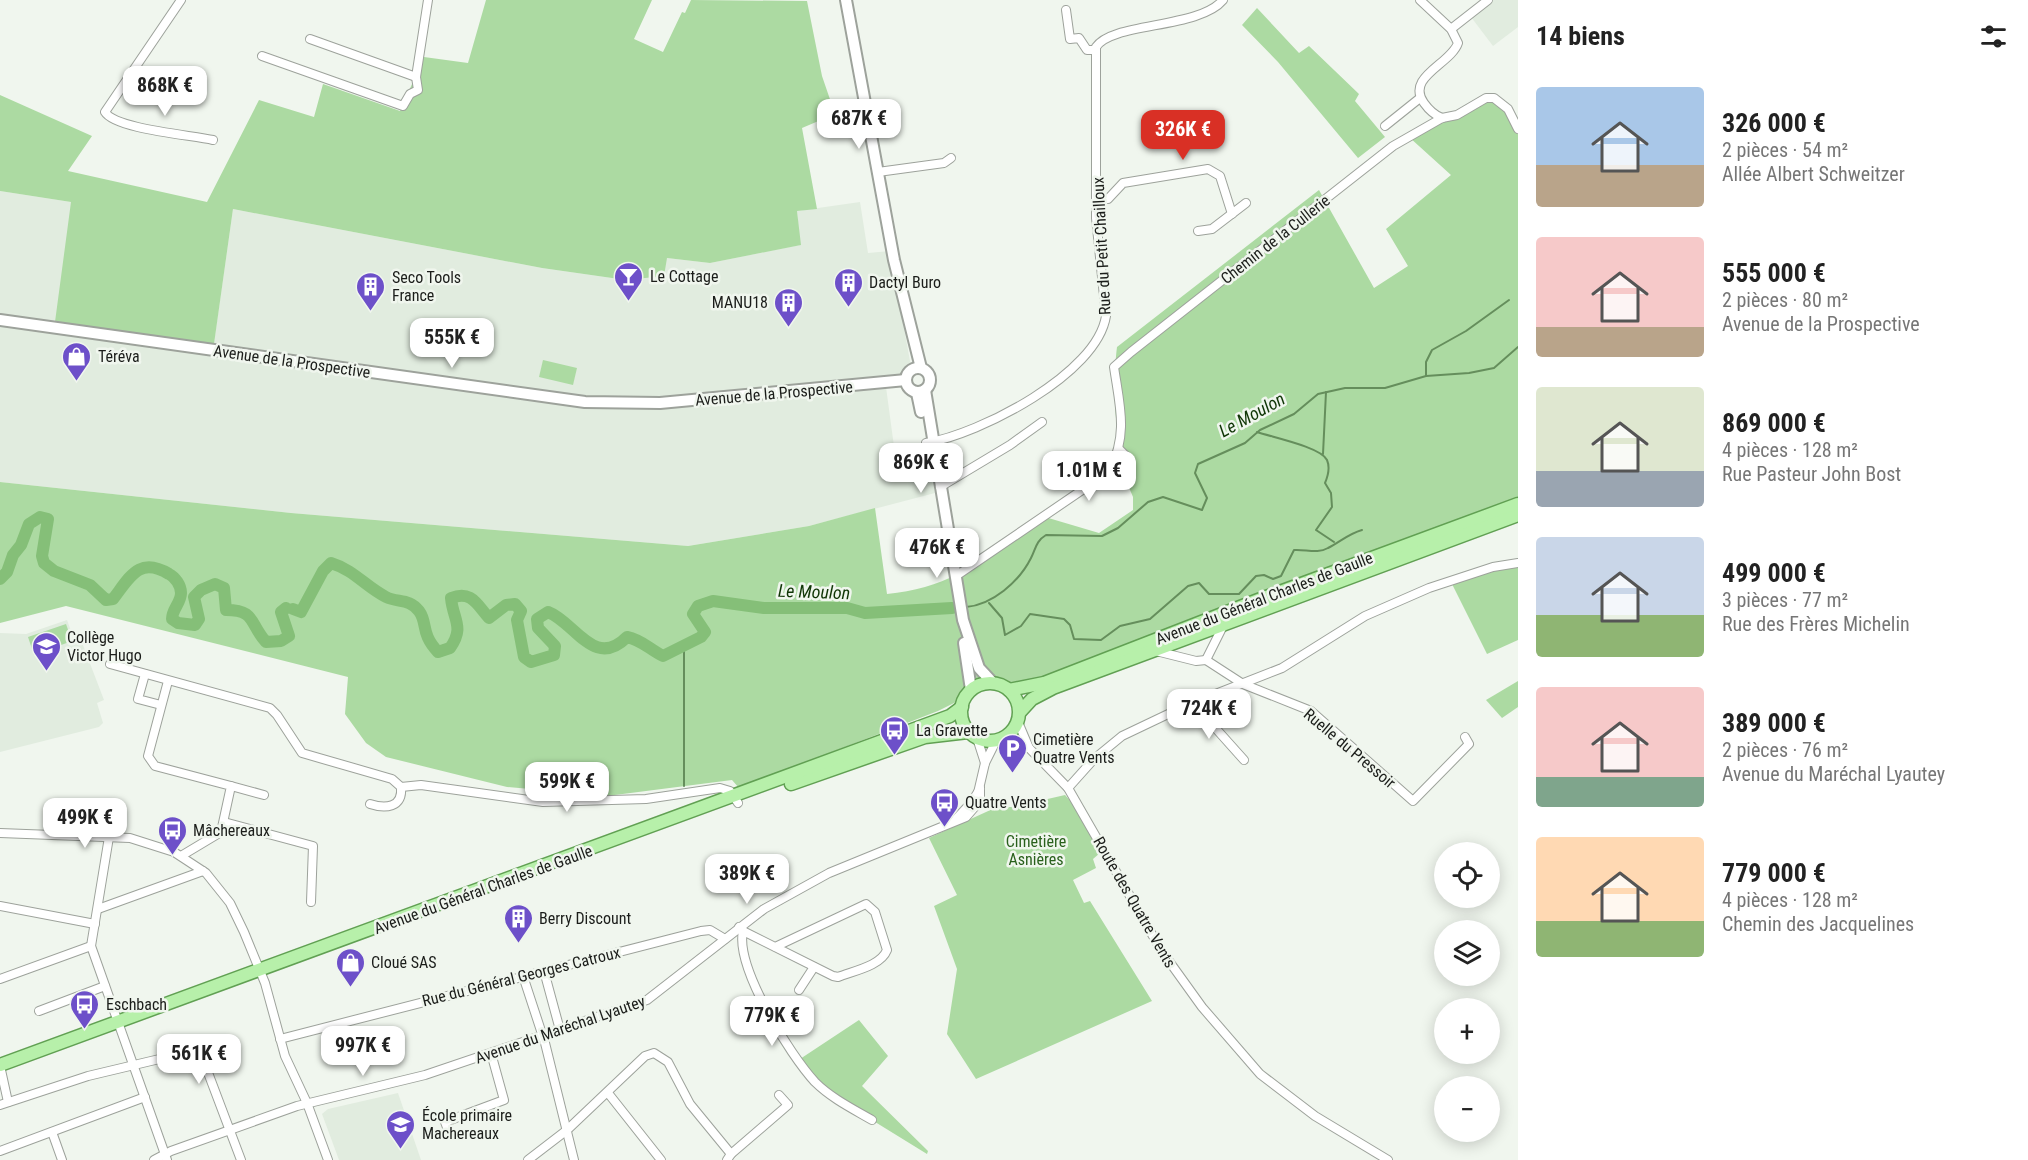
<!DOCTYPE html>
<html lang="fr">
<head>
<meta charset="utf-8">
<style>
	body { margin:0; font-family:"Roboto Condensed",sans-serif; background:#f2f2f2; color:#222; height:100vh; display:flex; flex-direction:column; font-size:22px; white-space:nowrap }
	* { box-sizing:border-box; margin:0 }
	p { font-size:20px; color:#767676 }
	.icon { flex:none; width:33px; height:33px; fill:none; stroke:currentColor; stroke-width:2; stroke-linecap:round; stroke-linejoin:round }
	.map { position:relative; flex:1; overflow:hidden }
	.sheet { display:flex; flex-direction:column; background:#fff; width:510px }
	.sheet>* { flex:none }
	.buttons { position:absolute; left:1434px; top:842px; display:grid; gap:12px }
	.buttons a { display:grid; place-items:center; width:66px; height:66px; border-radius:50%; background:#fff; box-shadow:0 3px 15px #0003; font-size:30px }
	.price { position:absolute; translate:-50% -51px; padding:0 14px; border-radius:12px; background:#fff; color:#222; font-size:20px; line-height:39px; filter:drop-shadow(0 2px 3px #0008) }
	.price::after { content:''; position:absolute; left:50%; top:36px; width:18px; height:14px; margin-left:-9px; background:inherit; clip-path:polygon(0 0,100% 0,50% 100%) }
	.price.active { background:#d93025; color:#fff }
	ul { padding:0; list-style:none }
	li { display:flex; align-items:center; gap:18px; height:150px; padding:0 18px }
	li span { display:grid; place-items:center; flex:none; width:168px; height:120px; border-radius:6px; color:#555 }
	li>.icon { margin-inline-start:auto }
	span .icon { width:72px; height:72px; fill:#fffc; stroke-width:1 }
	li b { font-size:26px }
	h2 { display:flex; justify-content:space-between; align-items:center; height:72px; padding:0 18px; font-size:26px }
	main { display:flex; flex:1; min-height:0 }
	.map>svg:first-child { display:block }
</style>
</head>
<body>
<main>
<div class="map">
<svg width="1518" height="1160" viewBox="0 0 1518 1160">
	<rect width="100%" height="100%" fill="#f0f6ee"/>
	<g fill="#e1ecdf">
		<polygon points="1485,0 1518,0 1518,27 1493,46 1468,13"/>
		<polygon points="0,191 71,202 214,343 233,209 542,268 626,280 667,258 710,263 800,245 797,211 860,202 868,253 890,251 914,383 886,387 895,454 927,448 935,493 809,526 688,546 291,513 0,482"/>
		<polygon points="67,620 75,642 81,640 104,700 97,703 103,723 99,727 0,752 0,633 26,634"/>
		<polygon points="398,1093 421,1160 339,1160 322,1114 328,1109"/>
	</g>
	<g fill="#acdaa2">
		<polygon points="486,0 652,0 634,39 663,52 682,12 685,13 691,0 807,1 822,76 835,114 802,128 817,209 797,211 801,245 710,263 667,258 664,276 626,280 542,268 233,209 214,344 55,322 71,202 0,191 0,95 92,136 68,171 207,202 259,100 314,117 323,84 400,111 424,57 468,63"/>
		<polygon points="1257,8 1299,53 1309,46 1359,94 1355,101 1385,137 1358,158 1278,62 1242,25"/>
		<path d="M1478 101H1500L1518 129V504L1009 690 1000 683 978 686 966 696 960 695 956 702 938 711 739 788 732 780 607 796 507 787 386 757 366 743 345 714 348 677 66 606 0 623V482L291 513 688 546 809 526 875 508 887 594C954 588 991 554 1045 517L1099 533 1133 510V497L1120 466 1126 462C1113 435 1113 378 1117 347L1319 190 1374 288 1408 266 1386 229 1451 175 1409 137Z"/>
		<polygon points="543,360 577,368 573,385 539,377"/>
		<polygon points="1518,564 1518,640 1487,654 1452,584"/>
		<polygon points="66,624 72,641 34,655 28,637"/>
		<polygon points="1518,681 1518,707 1502,718 1486,700"/>
		<polygon points="1065,795 1077,808 1100,853 1093,859 1096,868 1073,880 1084,903 1090,901 1152,1001 976,1079 947,1034 957,969 934,906 957,895 929,838 997,807 1013,807"/>
		<polygon points="859,1020 888,1056 862,1086 928,1151 927,1154 833,1096 797,1061"/>
	</g>
	<g fill="none" stroke-linecap="round" stroke-linejoin="round">
		<g stroke="#658e5c" stroke-width="2">
			<polyline points="1426,376 1426,362 1432,350 1466,331 1509,300"/>
			<path d="M1257 432C1271 437 1321 447 1327 460 1330 467 1328 476 1325 483L1331 493 1332 507 1316 530 1334 542"/>
			<polyline points="1323,454 1326,392"/>
			<path d="M989 603 1002 618 1005 635 1021 626 1030 614 1064 619 1070 625 1074 639 1101 640 1120 626 1150 619 1188 586 1199 583 1209 594H1239L1256 576 1264 575 1273 579 1281 576 1294 550C1305 549 1318 554 1328 548 1340 542 1348 534 1362 530"/>
			<path d="M966 607C992 605 1019 582 1031 558 1036 548 1036 541 1046 535L1102 536 1118 528 1148 502 1163 497 1202 510 1207 498 1195 473 1198 464 1245 443 1260 430 1294 414 1318 394 1345 388H1385L1426 376 1469 373 1494 368 1518 347"/>
			<polyline points="684,646 684,786"/>
		</g>
		<g stroke="#85bf78" stroke-width="12">
			<path d="M0 579 7 572 13 555 21 545 29 524 40 517 48 519 42 556 44 563 54 571 90 585 106 600 113 599C130 577 139 556 169 574 175 577 181 585 181 593 181 603 172 609 172 619L178 623 195 625 199 619 194 597 201 590 215 584 224 588 226 610C256 610 249 623 266 642L281 641 289 636 281 612 286 608"/>
			<path d="M293 609 301 612 323 571 331 563C354 570 366 587 386 597 398 603 409 598 419 611 428 623 420 633 438 652L450 648C465 627 453 620 451 598 472 590 477 605 489 618L506 605 515 604 521 611 517 620 524 657 531 662 554 655 555 646 538 628 537 619 548 612C575 622 594 670 627 637 642 640 649 649 663 656L701 637 705 632 693 614 698 606 713 601 764 608H847L865 613 952 608"/>
		</g>
		<defs>
			<g id="minor">
				<path d="M181 0 105 112C115 129 191 135 213 140"/>
				<path d="M1420 0 1451 29 1458 43C1451 64 1405 77 1424 103 1429 110 1434 115 1442 118"/>
				<polyline points="1066,10 1070,39 1079,38 1087,50 1096,50"/>
				<polyline points="1451,29 1488,0"/>
				<polyline points="310,39 416,77"/>
				<polyline points="262,56 403,106 410,94 418,90 416,77 428,0"/>
				<polyline points="1385,126 1420,98"/>
				<polyline points="878,172 944,163 951,158"/>
				<polyline points="1096,199 1108,199 1123,183 1208,169 1220,176 1232,214"/>
				<polyline points="1198,231 1212,229 1246,203"/>
				<path d="M926 443C980 434 1097 374 1106 316L1096 218V47C1112 22 1199 29 1223 0"/>
				<polyline points="1110,471 1128,458 1120,450"/>
				<polyline points="940,487 1010,445 1042,422"/>
				<path d="M956 576 1110 471C1128 432 1120 408 1114 367L1131 352 1393 146 1442 118 1457 115 1486 98H1494L1508 109 1518 129"/>
				<polyline points="1156,651 1196,661 1206,660"/>
				<polyline points="1206,660 1243,684 1311,711 1413,801 1469,744 1465,737"/>
				<polyline points="1206,660 1224,624"/>
				<polyline points="110,664 270,708 277,715 302,753 392,779 401,787"/>
				<polyline points="145,674 138,699 161,705"/>
				<polyline points="168,681 148,756 155,766 231,786 221,832 181,856"/>
				<polyline points="1193,703 1244,760"/>
				<polyline points="1018,722 1029,748"/>
				<polyline points="977,738 985,763"/>
				<polyline points="1003,739 1029,748 1068,788 1161,950 1202,1007 1260,1074 1315,1116 1388,1160"/>
				<polyline points="231,786 264,795"/>
				<polyline points="401,787 421,785 543,802 646,799 720,788 730,791 738,803"/>
				<polyline points="1068,788 1094,759 1122,736 1185,706 1282,668 1365,616 1429,588 1493,567 1518,563"/>
				<polyline points="978,793 985,763 996,741"/>
				<path d="M370 804C385 809 403 808 401 787"/>
				<polyline points="956,819 971,803 980,789"/>
				<polyline points="224,822 313,846 311,902"/>
				<polyline points="0,833 130,838 174,852 206,873 230,903 244,932 265,983 285,1056 307,1103 328,1160"/>
				<polyline points="109,837 91,946 167,1160"/>
				<polyline points="0,906 95,924"/>
				<polyline points="98,909 203,871"/>
				<path d="M739 927 743 931 833 976 838 977C853 971 881 966 887 950L875 912 866 904 775 947"/>
				<path d="M743 931C735 967 790 1055 815 1082 831 1098 853 1109 872 1120"/>
				<polyline points="544,971 560,1030"/>
				<polyline points="523,976 545,1043 574,1160"/>
				<polyline points="0,979 91,946"/>
				<polyline points="799,990 814,967"/>
				<polyline points="39,1011 105,986"/>
				<polyline points="280,1039 701,931 710,930 725,939"/>
				<polyline points="227,1061 207,1070 241,1160"/>
				<polyline points="1,1070 8,1102"/>
				<polyline points="608,1093 661,1160"/>
				<polyline points="0,1105 88,1076 172,1056"/>
				<polyline points="448,1130 445,1122 504,1100 491,1053"/>
				<polyline points="52,1132 62,1160"/>
				<polyline points="0,1151 145,1097"/>
				<polyline points="731,1154 788,1105 779,1095"/>
				<polyline points="154,1160 171,1151 297,1106 425,1075 647,1000 764,909 829,873 966,817 980,801 980,788"/>
				<polyline points="528,1160 567,1130 645,1056 654,1053 668,1062 690,1104 731,1154 727,1160"/>
			</g>
			<g id="secondary">
				<polyline points="846,0 894,260 921,368"/>
				<polyline points="0,320 585,402 660,403 906,380"/>
				<circle cx="918" cy="380" r="12"/>
				<polyline points="925,390 963,620 979,668 993,683"/>
				<polyline points="917,393 921,412"/>
				<polyline points="964,643 971,690"/>
			</g>
			<g id="primary">
				<circle cx="990" cy="712" r="29"/>
				<polyline points="1009,690 1044,683 1258,600 1518,504"/>
				<polyline points="1020,712 1032,699 1053,688 1518,515"/>
				<polyline points="791,784 925,737 968,732"/>
				<polyline points="0,1065 950,716 962,707"/>
			</g>
		</defs>
		<use href="#minor" stroke="#9da29b" stroke-width="10"/>
		<use href="#secondary" stroke="#9da29b" stroke-width="14"/>
		<use href="#primary" stroke="#61a053" stroke-width="15"/>
		<use href="#minor" stroke="#fff" stroke-width="8"/>
		<use href="#secondary" stroke="#fff" stroke-width="10"/>
		<use href="#primary" stroke="#b7f0aa" stroke-width="12"/>
	</g>
	<defs>
		<symbol id="bar-pin" viewBox="-11 -11 22 30"><path d="M0 17L-7.5 6A9.5 9.5 0 1 1 7.5 6Z" fill="#6d50c9" stroke="#f0f6ee"/><path d="M-6-5H6L.8 .8V4.5H3.5V6h-7V4.5H-.8V.8Z" fill="#fff"/></symbol>
		<symbol id="building-pin" viewBox="-11 -11 22 30"><path d="M0 17L-7.5 6A9.5 9.5 0 1 1 7.5 6Z" fill="#6d50c9" stroke="#f0f6ee"/><path d="M-4-6H4V6H1V3H-1V6H-4ZM-2.5-4.3h1.7v1.8h-1.7ZM.8-4.3h1.7v1.8H.8ZM-2.5-1h1.7V.8h-1.7ZM.8-1h1.7V.8H.8Z" fill="#fff"/></symbol>
		<symbol id="shop-pin" viewBox="-11 -11 22 30"><path d="M0 17L-7.5 6A9.5 9.5 0 1 1 7.5 6Z" fill="#6d50c9" stroke="#f0f6ee"/><path d="M-5-2.5h2.3a2.7 3.5 0 0 1 5.4 0H5L5.5 6h-11ZM-1.5-2.5h3a1.5 2.3 0 0 0-3 0Z" fill="#fff"/></symbol>
		<symbol id="school-pin" viewBox="-11 -11 22 30"><path d="M0 17L-7.5 6A9.5 9.5 0 1 1 7.5 6Z" fill="#6d50c9" stroke="#f0f6ee"/><path d="M0-5L7-2L0 1L-7-2ZM-4 1L0 2.5L4 1V4Q0 6-4 4Z" fill="#fff"/></symbol>
		<symbol id="bus-pin" viewBox="-11 -11 22 30"><path d="M0 17L-7.5 6A9.5 9.5 0 1 1 7.5 6Z" fill="#6d50c9" stroke="#f0f6ee"/><path d="M-5-6H5V4H4V6H2V4H-2V6H-4V4H-5ZM-3.5-4V0h7V-4ZM-3.5 1.2v1.5H-2V1.2ZM2 1.2v1.5H3.5V1.2Z" fill="#fff"/></symbol>
		<symbol id="parking-pin" viewBox="-11 -11 22 30"><path d="M0 17L-7.5 6A9.5 9.5 0 1 1 7.5 6Z" fill="#6d50c9" stroke="#f0f6ee"/><path d="M-3.5-5.5H1a3.5 3.5 0 0 1 0 7H-1V5.5H-3.5ZM-1-3.4V-.6H.8a1.4 1.4 0 0 0 0-2.8Z" fill="#fff"/></symbol>
	</defs>
	<g fill-rule="evenodd">
		<use href="#bar-pin" x="612" y="260" width="33" height="45"/>
		<use href="#building-pin" x="832" y="266" width="33" height="45"/>
		<use href="#building-pin" x="354" y="270" width="33" height="45"/>
		<use href="#building-pin" x="772" y="286" width="33" height="45"/>
		<use href="#shop-pin" x="60" y="340" width="33" height="45"/>
		<use href="#school-pin" x="30" y="630" width="33" height="45"/>
		<use href="#bus-pin" x="878" y="714" width="33" height="45"/>
		<use href="#parking-pin" x="996" y="732" width="33" height="45"/>
		<use href="#bus-pin" x="928" y="786" width="33" height="45"/>
		<use href="#bus-pin" x="156" y="814" width="33" height="45"/>
		<use href="#building-pin" x="502" y="902" width="33" height="45"/>
		<use href="#shop-pin" x="334" y="946" width="33" height="45"/>
		<use href="#bus-pin" x="68" y="988" width="33" height="45"/>
		<use href="#school-pin" x="384" y="1108" width="33" height="45"/>
	</g>
	<g text-anchor="middle" stroke-width="5" stroke-linejoin="round" paint-order="stroke">
		<g font-size="16" fill="#1b1d1a" stroke="#f0f6ee">
			<text transform="translate(1275 239) rotate(-38)" y="6">Chemin de la Cullerie</text>
			<text transform="translate(1101 246) rotate(-93)" y="6">Rue du Petit Chailloux</text>
			<text transform="translate(292 361) rotate(8)" y="6">Avenue de la Prospective</text>
			<text transform="translate(774 393) rotate(-5)" y="6">Avenue de la Prospective</text>
			<text transform="translate(1264 598) rotate(-21)" y="6">Avenue du Général Charles de Gaulle</text>
			<text transform="translate(1350 748) rotate(40)" y="6">Ruelle du Pressoir</text>
			<text transform="translate(483 889) rotate(-20)" y="6">Avenue du Général Charles de Gaulle</text>
			<text transform="translate(1135 902) rotate(60)" y="6">Route des Quatre Vents</text>
			<text transform="translate(521 976) rotate(-14)" y="6">Rue du Général Georges Catroux</text>
			<text transform="translate(560 1029) rotate(-19)" y="6">Avenue du Maréchal Lyautey</text>
		</g>
		<g font-size="16" fill="#1b1d1a" stroke="#f0f6ee" text-anchor="start">
			<text x="650" y="282">Le Cottage</text>
			<text x="392" y="283">Seco Tools<tspan x="392" dy="18">France</tspan></text>
			<text x="869" y="288">Dactyl Buro</text>
			<text x="768" y="308" text-anchor="end">MANU18</text>
			<text x="98" y="362">Téréva</text>
			<text x="67" y="643">Collège<tspan x="67" dy="18">Victor Hugo</tspan></text>
			<text x="916" y="736">La Gravette</text>
			<text x="1033" y="745">Cimetière<tspan x="1033" dy="18">Quatre Vents</tspan></text>
			<text x="965" y="808">Quatre Vents</text>
			<text x="193" y="836">Mâchereaux</text>
			<text x="539" y="924">Berry Discount</text>
			<text x="371" y="968">Cloué SAS</text>
			<text x="106" y="1010">Eschbach</text>
			<text x="422" y="1121">École primaire<tspan x="422" dy="18">Machereaux</tspan></text>
		</g>
		<g font-size="16" fill="#29601c" stroke="#f0f6ee">
			<text x="1036" y="847">Cimetière<tspan x="1036" dy="18">Asnières</tspan></text>
		</g>
		<g font-size="18" font-style="italic" fill="#103606" stroke="#f0f6ee">
			<text transform="translate(1252 415) rotate(-29)" y="6">Le Moulon</text>
			<text transform="translate(814 592) rotate(2)" y="6">Le Moulon</text>
		</g>
	</g>
</svg>
<div class="buttons">
<a><svg class="icon" aria-label="locate" viewBox="0 0 24 24"><circle cx="12" cy="12" r="6"/><path d="M12 2v4M12 18v4M2 12h4M18 12h4"/></svg></a>
<a><svg class="icon" aria-label="layers" viewBox="0 0 24 24"><path d="M12 4l9 5-9 5-9-5zM3 14l9 5 9-5"/></svg></a>
<a>+</a>
<a>−</a>
</div>
<b class="price" style="left:165px;top:117px">868K €</b>
<b class="price" style="left:859px;top:150px">687K €</b>
<b class="price active" style="left:1183px;top:161px">326K €</b>
<b class="price" style="left:452px;top:369px">555K €</b>
<b class="price" style="left:921px;top:494px">869K €</b>
<b class="price" style="left:1089px;top:502px">1.01M €</b>
<b class="price" style="left:937px;top:579px">476K €</b>
<b class="price" style="left:1209px;top:740px">724K €</b>
<b class="price" style="left:567px;top:813px">599K €</b>
<b class="price" style="left:85px;top:849px">499K €</b>
<b class="price" style="left:747px;top:905px">389K €</b>
<b class="price" style="left:772px;top:1047px">779K €</b>
<b class="price" style="left:363px;top:1077px">997K €</b>
<b class="price" style="left:199px;top:1085px">561K €</b>
</div>
<section class="sheet">
<h2>14 biens<svg class="icon" aria-label="filters" viewBox="0 0 24 24"><path d="M4 7h16M4 17h16"/><circle cx="9" cy="7" r="2"/><circle cx="15" cy="17" r="2"/></svg></h2>
<ul>
<li><span style="background:linear-gradient(#a9c7e8 65%,#b9a48a 0)"><svg class="icon" aria-label="home" viewBox="0 0 24 24"><path d="M3 11l9-7 9 7M6 9v11h12V9"/></svg></span><div><b>326 000 €</b><p>2 pièces · 54 m²</p><p>Allée Albert Schweitzer</p></div></li>
<li><span style="background:linear-gradient(#f6c9c9 75%,#b9a48a 0)"><svg class="icon" aria-label="home" viewBox="0 0 24 24"><path d="M3 11l9-7 9 7M6 9v11h12V9"/></svg></span><div><b>555 000 €</b><p>2 pièces · 80 m²</p><p>Avenue de la Prospective</p></div></li>
<li><span style="background:linear-gradient(#dfe7d0 70%,#9aa5b1 0)"><svg class="icon" aria-label="home" viewBox="0 0 24 24"><path d="M3 11l9-7 9 7M6 9v11h12V9"/></svg></span><div><b>869 000 €</b><p>4 pièces · 128 m²</p><p>Rue Pasteur John Bost</p></div></li>
<li><span style="background:linear-gradient(#c9d6e8 65%,#8fb573 0)"><svg class="icon" aria-label="home" viewBox="0 0 24 24"><path d="M3 11l9-7 9 7M6 9v11h12V9"/></svg></span><div><b>499 000 €</b><p>3 pièces · 77 m²</p><p>Rue des Frères Michelin</p></div></li>
<li><span style="background:linear-gradient(#f6c9c9 75%,#7fa58c 0)"><svg class="icon" aria-label="home" viewBox="0 0 24 24"><path d="M3 11l9-7 9 7M6 9v11h12V9"/></svg></span><div><b>389 000 €</b><p>2 pièces · 76 m²</p><p>Avenue du Maréchal Lyautey</p></div></li>
<li><span style="background:linear-gradient(#ffd9b3 70%,#8fb573 0)"><svg class="icon" aria-label="home" viewBox="0 0 24 24"><path d="M3 11l9-7 9 7M6 9v11h12V9"/></svg></span><div><b>779 000 €</b><p>4 pièces · 128 m²</p><p>Chemin des Jacquelines</p></div></li>
</ul>
</section>
</main>
</body>
</html>
